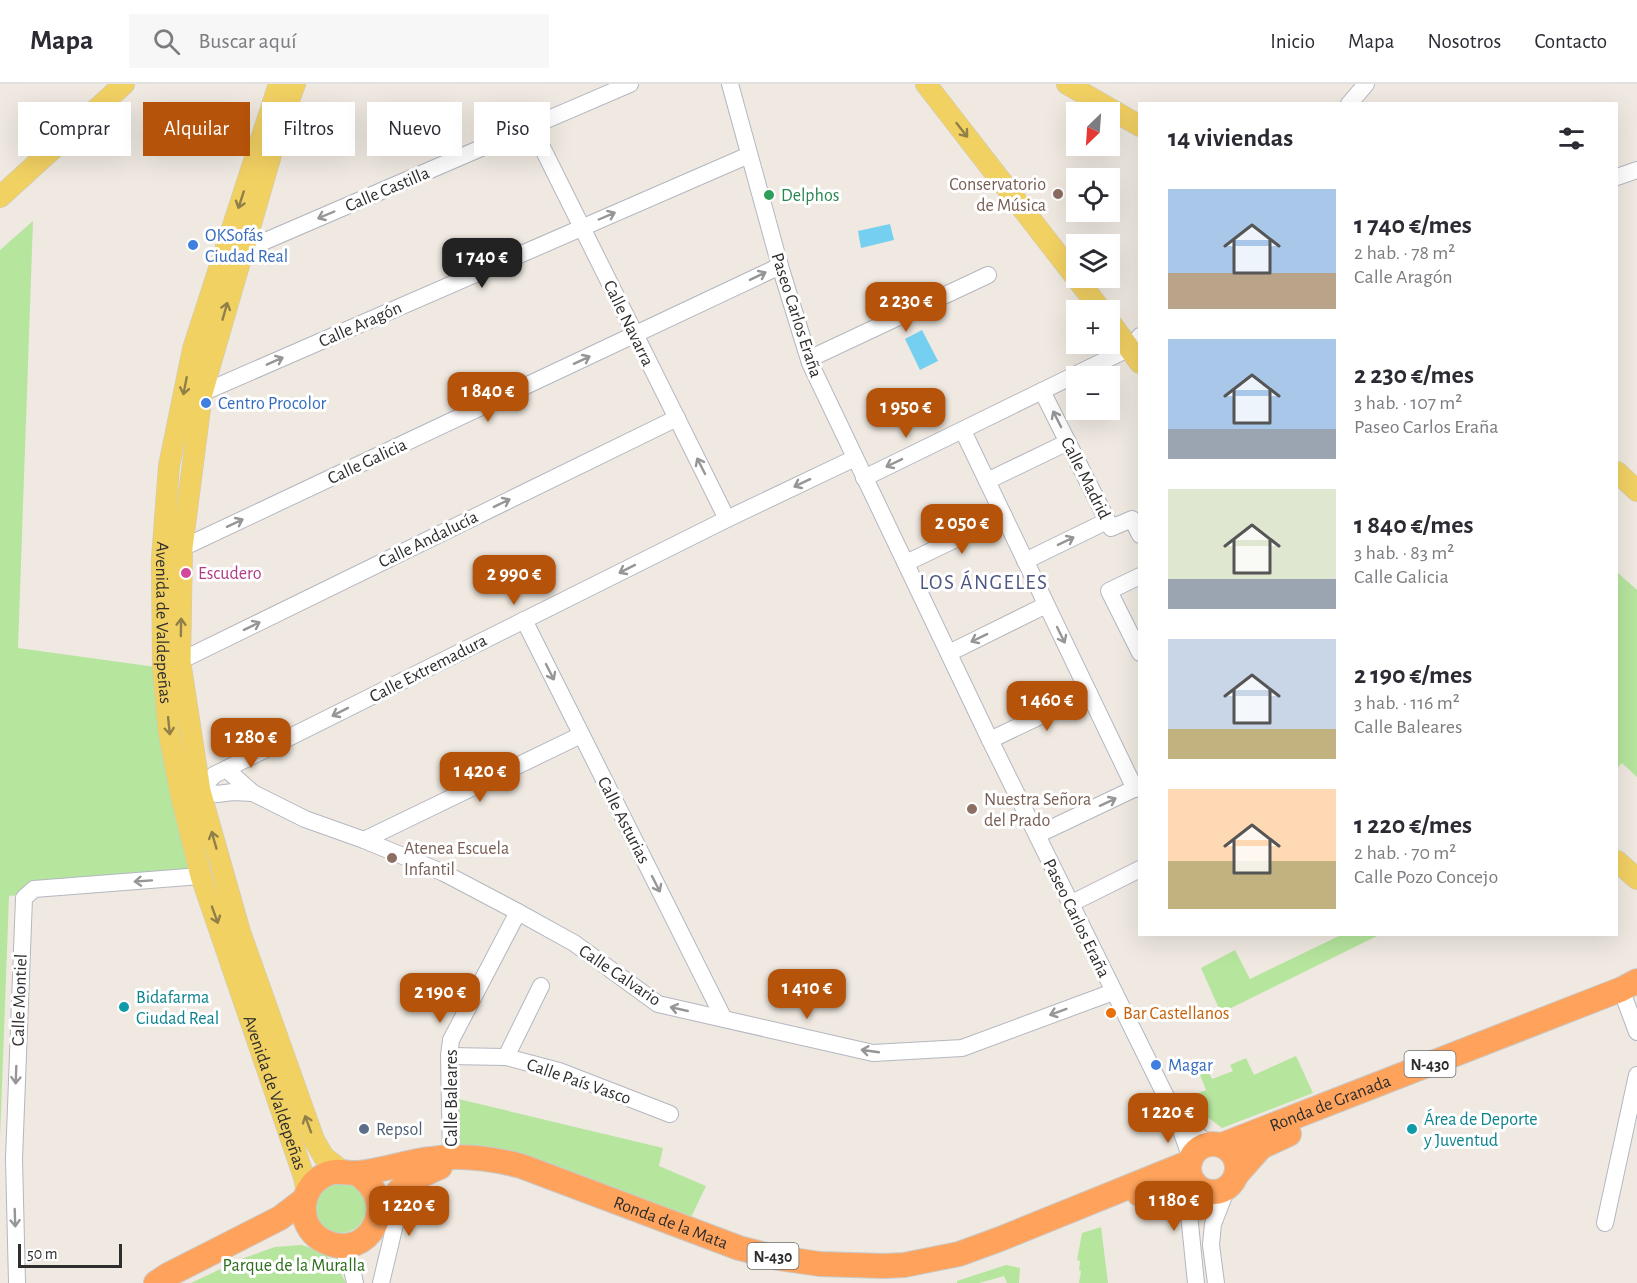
<!DOCTYPE html>
<html lang="es">
<head>
<meta charset="utf-8">
<style>
	body { margin:0; font-family:"Alegreya Sans",sans-serif; background:#f7f7f7; color:#2b2b33; height:100vh; display:flex; flex-direction:column; font-size:22px; white-space:nowrap }
	* { box-sizing:border-box; margin:0 }
	p { font-size:20px; color:#7c7c81 }
	.icon { flex:none; width:33px; height:33px; fill:none; stroke:currentColor; stroke-width:2; stroke-linecap:round; stroke-linejoin:round }
	.map { position:relative; flex:1; overflow:hidden }
	.sheet { position:absolute; left:1138px; top:18px; width:480px; height:834px; display:flex; flex-direction:column; background:#fff; border-radius:0px; box-shadow:0 6px 24px #0002 }
	.sheet>* { flex:none }
	.guide { position:absolute; left:18px; top:18px; width:570px; height:54px; display:flex; gap:12px }
	.needle { width:39px; rotate:205deg }
	.fabs { position:absolute; left:1066px; top:18px; display:grid; gap:12px }
	.fabs a { display:grid; place-items:center; width:54px; height:54px; border-radius:0px; background:#fff; box-shadow:0 6px 24px #0002; font-size:30px }
	.scale { position:absolute; left:18px; bottom:15px; width:104px; box-sizing:border-box; padding-left:6px; border:3px solid #2e2e2e; border-top:0; font-size:16px; line-height:21px; white-space:nowrap; color:#2e2e2e; -webkit-text-stroke:4px #fff; paint-order:stroke }
	.price { position:absolute; translate:-50% -51px; padding:0 14px; border-radius:12px; background:#b45309; color:#fff; font-size:20px; line-height:39px; filter:drop-shadow(0 2px 3px #0008) }
	.price::after { content:''; position:absolute; left:50%; top:36px; width:18px; height:14px; margin-left:-9px; background:inherit; clip-path:polygon(0 0,100% 0,50% 100%) }
	.price.selected { background:#222; color:#fff }
	ul { padding:0; list-style:none }
	li { display:flex; align-items:center; gap:18px; height:150px; padding:0 30px }
	li span { display:grid; place-items:center; flex:none; width:168px; height:120px; border-radius:0px; color:#555 }
	li>.icon { margin-inline-start:auto }
	span .icon { width:72px; height:72px; fill:#fffc; stroke-width:1 }
	li b { font-size:26px }
	h2 { display:flex; justify-content:space-between; align-items:center; height:72px; padding:0 30px; font-size:26px }
	.tag { padding:0 21px; border-radius:0px; background:#fff; box-shadow:0 6px 24px #0002; font-size:21px; line-height:54px }
	.tag.selected { background:#b45309; color:#fff }
	header { display:flex; align-items:center; gap:36px; box-sizing:border-box; height:84px; padding:0 30px; background:#fff; border-bottom:2px solid #e1e1e2 }
	header strong { font-size:28px }
	nav { display:flex; gap:33px; margin-inline-start:auto; font-size:21px }
	.search { width:420px; height:54px; background:#f7f7f7; display:flex; align-items:center; gap:15px; box-sizing:border-box; padding:0 21px; border-radius:0px; color:#7c7c81; font-size:22px }
	.map>svg:first-child { display:block }
</style>
</head>
<body>
<header>
<strong>Mapa</strong>
<div class="search"><svg class="icon" aria-label="search" viewBox="0 0 24 24"><circle cx="10" cy="10" r="6"/><path d="M15 15l6 6"/></svg>Buscar aquí</div>
<nav><a>Inicio</a><a>Mapa</a><a>Nosotros</a><a>Contacto</a></nav>
</header>
<div class="map">
<svg width="1637" height="1199" viewBox="0 0 1637 1199">
	<rect width="100%" height="100%" fill="#efe9e1"/>
	<g fill="#b6e59e">
		<polygon points="33,137 18,564 163,584 201,792 9,812 0,1055 0,166"/>
		<polygon points="1617,488 1637,506 1637,693 1622,679 1617,684"/>
		<polygon points="1343,850 1379,851 1221,929 1201,884 1235,866 1250,895"/>
		<polygon points="1296,972 1313,1009 1222,1044 1183,1015 1206,1006 1200,991 1208,987 1212,995 1233,987 1230,981 1246,974 1254,991"/>
		<polygon points="450,1013 663,1064 659,1082 706,1102 686,1144 451,1059"/>
		<circle cx="341" cy="1124" r="25"/>
		<polygon points="1101,1143 1108,1199 1079,1199 1081,1187 1079,1186 1080,1177 1077,1176 1082,1149"/>
		<polygon points="301,1161 322,1167 339,1186 346,1199 191,1199 244,1174 275,1163"/>
		<polygon points="1006,1181 1020,1184 1019,1199 1007,1199 1004,1192 979,1199 957,1199 957,1197"/>
	</g>
	<g fill="#75cff0">
		<polygon points="890,140 894,156 861,164 858,147"/>
		<polygon points="922,246 938,277 920,286 905,255"/>
	</g>
	<g fill="none" stroke-linecap="round" stroke-linejoin="round">
		<defs>
			<g id="minor">
				<polyline points="730,0 780,182 810,279 990,656 1176,1033 1191,1074"/>
				<polyline points="1349,20 1366,0"/>
				<polyline points="532,43 727,435"/>
				<polyline points="1617,93 1637,86"/>
				<polyline points="242,167 630,0"/>
				<polyline points="809,275 988,191"/>
				<polyline points="1042,307 1111,444 1132,435 1140,451"/>
				<polyline points="202,309 749,71"/>
				<polyline points="963,347 1135,705"/>
				<polyline points="864,394 1130,264 1140,252"/>
				<polyline points="987,397 1068,358"/>
				<polyline points="182,464 780,182"/>
				<polyline points="1025,477 1107,437"/>
				<polyline points="906,479 1004,432"/>
				<polyline points="1140,492 1109,507 1140,569"/>
				<polyline points="524,536 724,935"/>
				<polyline points="949,569 1046,521"/>
				<polyline points="180,577 677,334"/>
				<polyline points="990,656 1089,609"/>
				<polyline points="226,685 253,709 305,735 364,756 444,789 518,828 574,859 658,920 873,969 962,964 1113,908"/>
				<polyline points="200,707 214,691 220,688 727,435 855,374"/>
				<polyline points="192,709 200,707 217,710 233,708 253,709"/>
				<polyline points="1037,751 1140,702"/>
				<polyline points="364,756 581,651"/>
				<polyline points="1070,820 1140,785"/>
				<polyline points="1624,913 1637,948"/>
				<polyline points="449,972 506,973 559,987 670,1030"/>
				<polyline points="506,973 541,902"/>
				<polyline points="1177,1034 1208,1060"/>
				<polyline points="451,1073 449,972 451,956 518,828"/>
				<polyline points="1194,1099 1189,1130 1196,1199"/>
				<polyline points="1605,1139 1637,991"/>
				<path d="M336 1161C349 1171 352 1184 355 1199"/>
				<polyline points="17,1199 14,1075 24,814 34,805 201,792"/>
				<polyline points="381,1199 403,1107"/>
				<polyline points="1216,1199 1211,1161 1213,1140 1227,1104"/>
			</g>
			<g id="major">
				<path id="s1" d="M279 0 193 265 169 382 162 475 163 584 169 649 181 711 201 792 304 1093 307 1108"/>
				<polyline points="295,0 279,43 202,309 182,464 180,577 200,707 240,848 314,1056 324,1073 342,1087"/>
				<polyline points="926,0 1101,226"/>
				<polyline points="1067,0 1140,42"/>
				<polyline points="0,113 124,0"/>
				<polyline points="1110,238 1140,279"/>
				<polyline points="1617,388 1637,407"/>
				<polyline points="1617,777 1637,795"/>
			</g>
			<g id="highway">
				<circle cx="1213" cy="1084" r="24"/>
				<path id="s2" d="M1222 1061 1622 905 1637 897"/>
				<path id="s3" d="M356 1089C403 1118 368 1178 326 1158 313 1153 304 1140 304 1126 303 1112 311 1098 323 1092 336 1084 345 1090 358 1089 382 1087 406 1078 430 1075 461 1070 491 1074 521 1082L739 1164 778 1174 820 1180 884 1182 904 1181 959 1170 1000 1155 1190 1078"/>
				<polyline points="1237,1090 1261,1063 1289,1050"/>
				<path d="M1139 1110C1156 1103 1176 1103 1193 1097"/>
				<polyline points="379,1129 407,1098 440,1083"/>
				<polyline points="156,1199 168,1191 280,1134 305,1115"/>
			</g>
		</defs>
		<use href="#minor" stroke="#b4b7c1" stroke-width="18"/>
		<use href="#major" stroke="#c9c9c9" stroke-width="22"/>
		<use href="#highway" stroke="#c9c9c9" stroke-width="26"/>
		<use href="#minor" stroke="#fff" stroke-width="16"/>
		<use href="#major" stroke="#f2d163" stroke-width="21"/>
		<use href="#highway" stroke="#ffa35c" stroke-width="24"/>
	</g>
	<defs><path id="oneway-shaft" d="M-6 0H5M1.5-3L5.5 0L1.5 3" fill="none" stroke-width="1.6" stroke-linecap="round" stroke-linejoin="round" transform="scale(1.5)"/></defs>
	<g stroke="#908048">
		<use href="#oneway-shaft" transform="translate(962 46) rotate(52)"/>
		<use href="#oneway-shaft" transform="translate(241 116) rotate(108)"/>
		<use href="#oneway-shaft" transform="translate(225 227) rotate(-74)"/>
		<use href="#oneway-shaft" transform="translate(185 302) rotate(101)"/>
		<use href="#oneway-shaft" transform="translate(181 543) rotate(-89)"/>
		<use href="#oneway-shaft" transform="translate(169 642) rotate(84)"/>
		<use href="#oneway-shaft" transform="translate(214 756) rotate(-106)"/>
		<use href="#oneway-shaft" transform="translate(215 831) rotate(70)"/>
		<use href="#oneway-shaft" transform="translate(308 1040) rotate(-110)"/>
	</g>
	<g stroke="#969696">
		<use href="#oneway-shaft" transform="translate(326 131) rotate(157)"/>
		<use href="#oneway-shaft" transform="translate(607 132) rotate(-23)"/>
		<use href="#oneway-shaft" transform="translate(758 192) rotate(-26)"/>
		<use href="#oneway-shaft" transform="translate(582 276) rotate(-25)"/>
		<use href="#oneway-shaft" transform="translate(275 277) rotate(-24)"/>
		<use href="#oneway-shaft" transform="translate(1057 335) rotate(-117)"/>
		<use href="#oneway-shaft" transform="translate(894 379) rotate(154)"/>
		<use href="#oneway-shaft" transform="translate(701 382) rotate(-117)"/>
		<use href="#oneway-shaft" transform="translate(802 399) rotate(155)"/>
		<use href="#oneway-shaft" transform="translate(502 419) rotate(-26)"/>
		<use href="#oneway-shaft" transform="translate(235 439) rotate(-25)"/>
		<use href="#oneway-shaft" transform="translate(1066 457) rotate(-26)"/>
		<use href="#oneway-shaft" transform="translate(627 485) rotate(153)"/>
		<use href="#oneway-shaft" transform="translate(252 542) rotate(-26)"/>
		<use href="#oneway-shaft" transform="translate(1061 551) rotate(64)"/>
		<use href="#oneway-shaft" transform="translate(979 554) rotate(154)"/>
		<use href="#oneway-shaft" transform="translate(550 588) rotate(63)"/>
		<use href="#oneway-shaft" transform="translate(340 628) rotate(153)"/>
		<use href="#oneway-shaft" transform="translate(1108 718) rotate(-25)"/>
		<use href="#oneway-shaft" transform="translate(143 797) rotate(176)"/>
		<use href="#oneway-shaft" transform="translate(656 800) rotate(63)"/>
		<use href="#oneway-shaft" transform="translate(679 925) rotate(-167)"/>
		<use href="#oneway-shaft" transform="translate(1058 928) rotate(160)"/>
		<use href="#oneway-shaft" transform="translate(870 967) rotate(-172)"/>
		<use href="#oneway-shaft" transform="translate(16 991) rotate(92)"/>
		<use href="#oneway-shaft" transform="translate(15 1134) rotate(88)"/>
	</g>
	<g fill="#8d6e63" stroke="#fff" stroke-width="2">
		<circle cx="1058" cy="110" r="6"/>
		<circle cx="972" cy="725" r="6"/>
		<circle cx="392" cy="774" r="6"/>
	</g>
	<circle fill="#2e9e5b" stroke="#fff" stroke-width="2" cx="769" cy="111" r="6"/>
	<g fill="#3f7fe0" stroke="#fff" stroke-width="2">
		<circle cx="193" cy="161" r="6"/>
		<circle cx="206" cy="319" r="6"/>
		<circle cx="1156" cy="981" r="6"/>
	</g>
	<circle fill="#d1479c" stroke="#fff" stroke-width="2" cx="186" cy="489" r="6"/>
	<g fill="#0f9aa8" stroke="#fff" stroke-width="2">
		<circle cx="124" cy="923" r="6"/>
		<circle cx="1412" cy="1045" r="6"/>
	</g>
	<circle fill="#e8710a" stroke="#fff" stroke-width="2" cx="1111" cy="929" r="6"/>
	<circle fill="#5c6f8a" stroke="#fff" stroke-width="2" cx="364" cy="1045" r="6"/>
	<g text-anchor="middle" stroke-width="6" stroke-linejoin="round" paint-order="stroke">
		<g fill="#fff" stroke="#6d6d6d" stroke-width="1.5">
			<rect x="1404.5" y="967" width="51" height="26" rx="4.5"/>
			<rect x="747.5" y="1159" width="51" height="26" rx="4.5"/>
		</g>
		<g font-size="16" font-weight="bold" fill="#2e2e2e">
			<text x="1430" y="986">N-430</text>
			<text x="773" y="1178">N-430</text>
		</g>
		<g font-size="18" fill="#785e54" stroke="#fff" text-anchor="start">
			<text x="1046" y="106" text-anchor="end">Conservatorio<tspan x="1046" dy="21">de Música</tspan></text>
			<text x="984" y="721">Nuestra Señora<tspan x="984" dy="21">del Prado</tspan></text>
			<text x="404" y="770">Atenea Escuela<tspan x="404" dy="21">Infantil</tspan></text>
		</g>
		<g font-size="18" fill="#2e2e2e" stroke="#fff">
			<text transform="translate(387 105) rotate(-23)" y="6">Calle Castilla</text>
			<text transform="translate(797 231) rotate(72)" y="6">Paseo Carlos Eraña</text>
			<text transform="translate(629 239) rotate(64)" y="6">Calle Navarra</text>
			<text transform="translate(360 240) rotate(-24)" y="6">Calle Aragón</text>
			<text transform="translate(367 377) rotate(-25)" y="6">Calle Galicia</text>
			<text transform="translate(1086 394) rotate(63)" y="6">Calle Madrid</text>
			<text transform="translate(428 455) rotate(-26)" y="6">Calle Andalucía</text>
			<text dy="6" stroke="none"><textPath href="#s1" startOffset="555">Avenida de Valdepeñas</textPath></text>
			<text transform="translate(428 584) rotate(-27)" y="6">Calle Extremadura</text>
			<text transform="translate(624 736) rotate(63)" y="6">Calle Asturias</text>
			<text transform="translate(1077 834) rotate(64)" y="6">Paseo Carlos Eraña</text>
			<text transform="translate(620 891) rotate(34)" y="6">Calle Calvario</text>
			<text transform="translate(19 916) rotate(-88)" y="6">Calle Montiel</text>
			<text transform="translate(579 997) rotate(19)" y="6">Calle País Vasco</text>
			<text dy="6" stroke="none"><textPath href="#s1" startOffset="1041">Avenida de Valdepeñas</textPath></text>
			<text transform="translate(451 1014) rotate(-90)" y="6">Calle Baleares</text>
			<text dy="6" stroke="none"><textPath href="#s2" startOffset="116">Ronda de Granada</textPath></text>
			<text dy="6" stroke="none"><textPath href="#s3" startOffset="562">Ronda de la Mata</textPath></text>
		</g>
		<g font-size="18" fill="#27864d" stroke="#fff" text-anchor="start">
			<text x="781" y="117">Delphos</text>
		</g>
		<g font-size="18" fill="#366cbe" stroke="#fff" text-anchor="start">
			<text x="205" y="157">OKSofás<tspan x="205" dy="21">Ciudad Real</tspan></text>
			<text x="218" y="325">Centro Procolor</text>
			<text x="1168" y="987">Magar</text>
		</g>
		<g font-size="18" fill="#b23c85" stroke="#fff" text-anchor="start">
			<text x="198" y="495">Escudero</text>
		</g>
		<g font-size="18" fill="#0d838f" stroke="#fff" text-anchor="start">
			<text x="136" y="919">Bidafarma<tspan x="136" dy="21">Ciudad Real</tspan></text>
			<text x="1424" y="1041">Área de Deporte<tspan x="1424" dy="21">y Juventud</tspan></text>
		</g>
		<g font-size="18" fill="#c56008" stroke="#fff" text-anchor="start">
			<text x="1123" y="935">Bar Castellanos</text>
		</g>
		<g font-size="18" fill="#4e5e75" stroke="#fff" text-anchor="start">
			<text x="376" y="1051">Repsol</text>
		</g>
		<g font-size="18" fill="#2c6e1b" stroke="#fff">
			<text x="294" y="1187">Parque de la Muralla</text>
		</g>
		<g font-size="21" letter-spacing="1.5" fill="#4d5680" stroke="#fff">
			<text x="984" y="505">LOS ÁNGELES</text>
		</g>
	</g>
</svg>
<div class="fabs">
<a><svg class="needle" viewBox="-14 -14 28 28"><path d="M0-13l5 13h-10z" fill="#e53935"/><path d="M0 13l5-13h-10z" fill="#7c7c81"/></svg></a>
<a><svg class="icon" aria-label="locate" viewBox="0 0 24 24"><circle cx="12" cy="12" r="6"/><path d="M12 2v4M12 18v4M2 12h4M18 12h4"/></svg></a>
<a><svg class="icon" aria-label="layers" viewBox="0 0 24 24"><path d="M12 4l9 5-9 5-9-5zM3 14l9 5 9-5"/></svg></a>
<a>+</a>
<a>−</a>
</div>
<div class="scale">50 m</div>
<b class="price selected" style="left:482px;top:205px">1 740 €</b>
<b class="price" style="left:906px;top:249px">2 230 €</b>
<b class="price" style="left:488px;top:339px">1 840 €</b>
<b class="price" style="left:906px;top:355px">1 950 €</b>
<b class="price" style="left:962px;top:471px">2 050 €</b>
<b class="price" style="left:514px;top:522px">2 990 €</b>
<b class="price" style="left:1047px;top:648px">1 460 €</b>
<b class="price" style="left:251px;top:685px">1 280 €</b>
<b class="price" style="left:480px;top:719px">1 420 €</b>
<b class="price" style="left:807px;top:936px">1 410 €</b>
<b class="price" style="left:440px;top:940px">2 190 €</b>
<b class="price" style="left:1168px;top:1060px">1 220 €</b>
<b class="price" style="left:1174px;top:1148px">1 180 €</b>
<b class="price" style="left:409px;top:1153px">1 220 €</b>
<div class="guide">
<a class="tag">Comprar</a>
<a class="tag selected">Alquilar</a>
<a class="tag">Filtros</a>
<a class="tag">Nuevo</a>
<a class="tag">Piso</a>
</div>
<section class="sheet">
<h2>14 viviendas<svg class="icon" aria-label="filters" viewBox="0 0 24 24"><path d="M4 7h16M4 17h16"/><circle cx="9" cy="7" r="2"/><circle cx="15" cy="17" r="2"/></svg></h2>
<ul>
<li><span style="background:linear-gradient(#a9c7e8 70%,#b9a48a 0)"><svg class="icon" aria-label="home" viewBox="0 0 24 24"><path d="M3 11l9-7 9 7M6 9v11h12V9"/></svg></span><div><b>1 740 €/mes</b><p>2 hab. · 78 m²</p><p>Calle Aragón</p></div></li>
<li><span style="background:linear-gradient(#a9c7e8 75%,#9aa5b1 0)"><svg class="icon" aria-label="home" viewBox="0 0 24 24"><path d="M3 11l9-7 9 7M6 9v11h12V9"/></svg></span><div><b>2 230 €/mes</b><p>3 hab. · 107 m²</p><p>Paseo Carlos Eraña</p></div></li>
<li><span style="background:linear-gradient(#dfe7d0 75%,#9aa5b1 0)"><svg class="icon" aria-label="home" viewBox="0 0 24 24"><path d="M3 11l9-7 9 7M6 9v11h12V9"/></svg></span><div><b>1 840 €/mes</b><p>3 hab. · 83 m²</p><p>Calle Galicia</p></div></li>
<li><span style="background:linear-gradient(#c9d6e8 75%,#c2b280 0)"><svg class="icon" aria-label="home" viewBox="0 0 24 24"><path d="M3 11l9-7 9 7M6 9v11h12V9"/></svg></span><div><b>2 190 €/mes</b><p>3 hab. · 116 m²</p><p>Calle Baleares</p></div></li>
<li><span style="background:linear-gradient(#ffd9b3 60%,#c2b280 0)"><svg class="icon" aria-label="home" viewBox="0 0 24 24"><path d="M3 11l9-7 9 7M6 9v11h12V9"/></svg></span><div><b>1 220 €/mes</b><p>2 hab. · 70 m²</p><p>Calle Pozo Concejo</p></div></li>
</ul>
</section>
</div>
</body>
</html>
